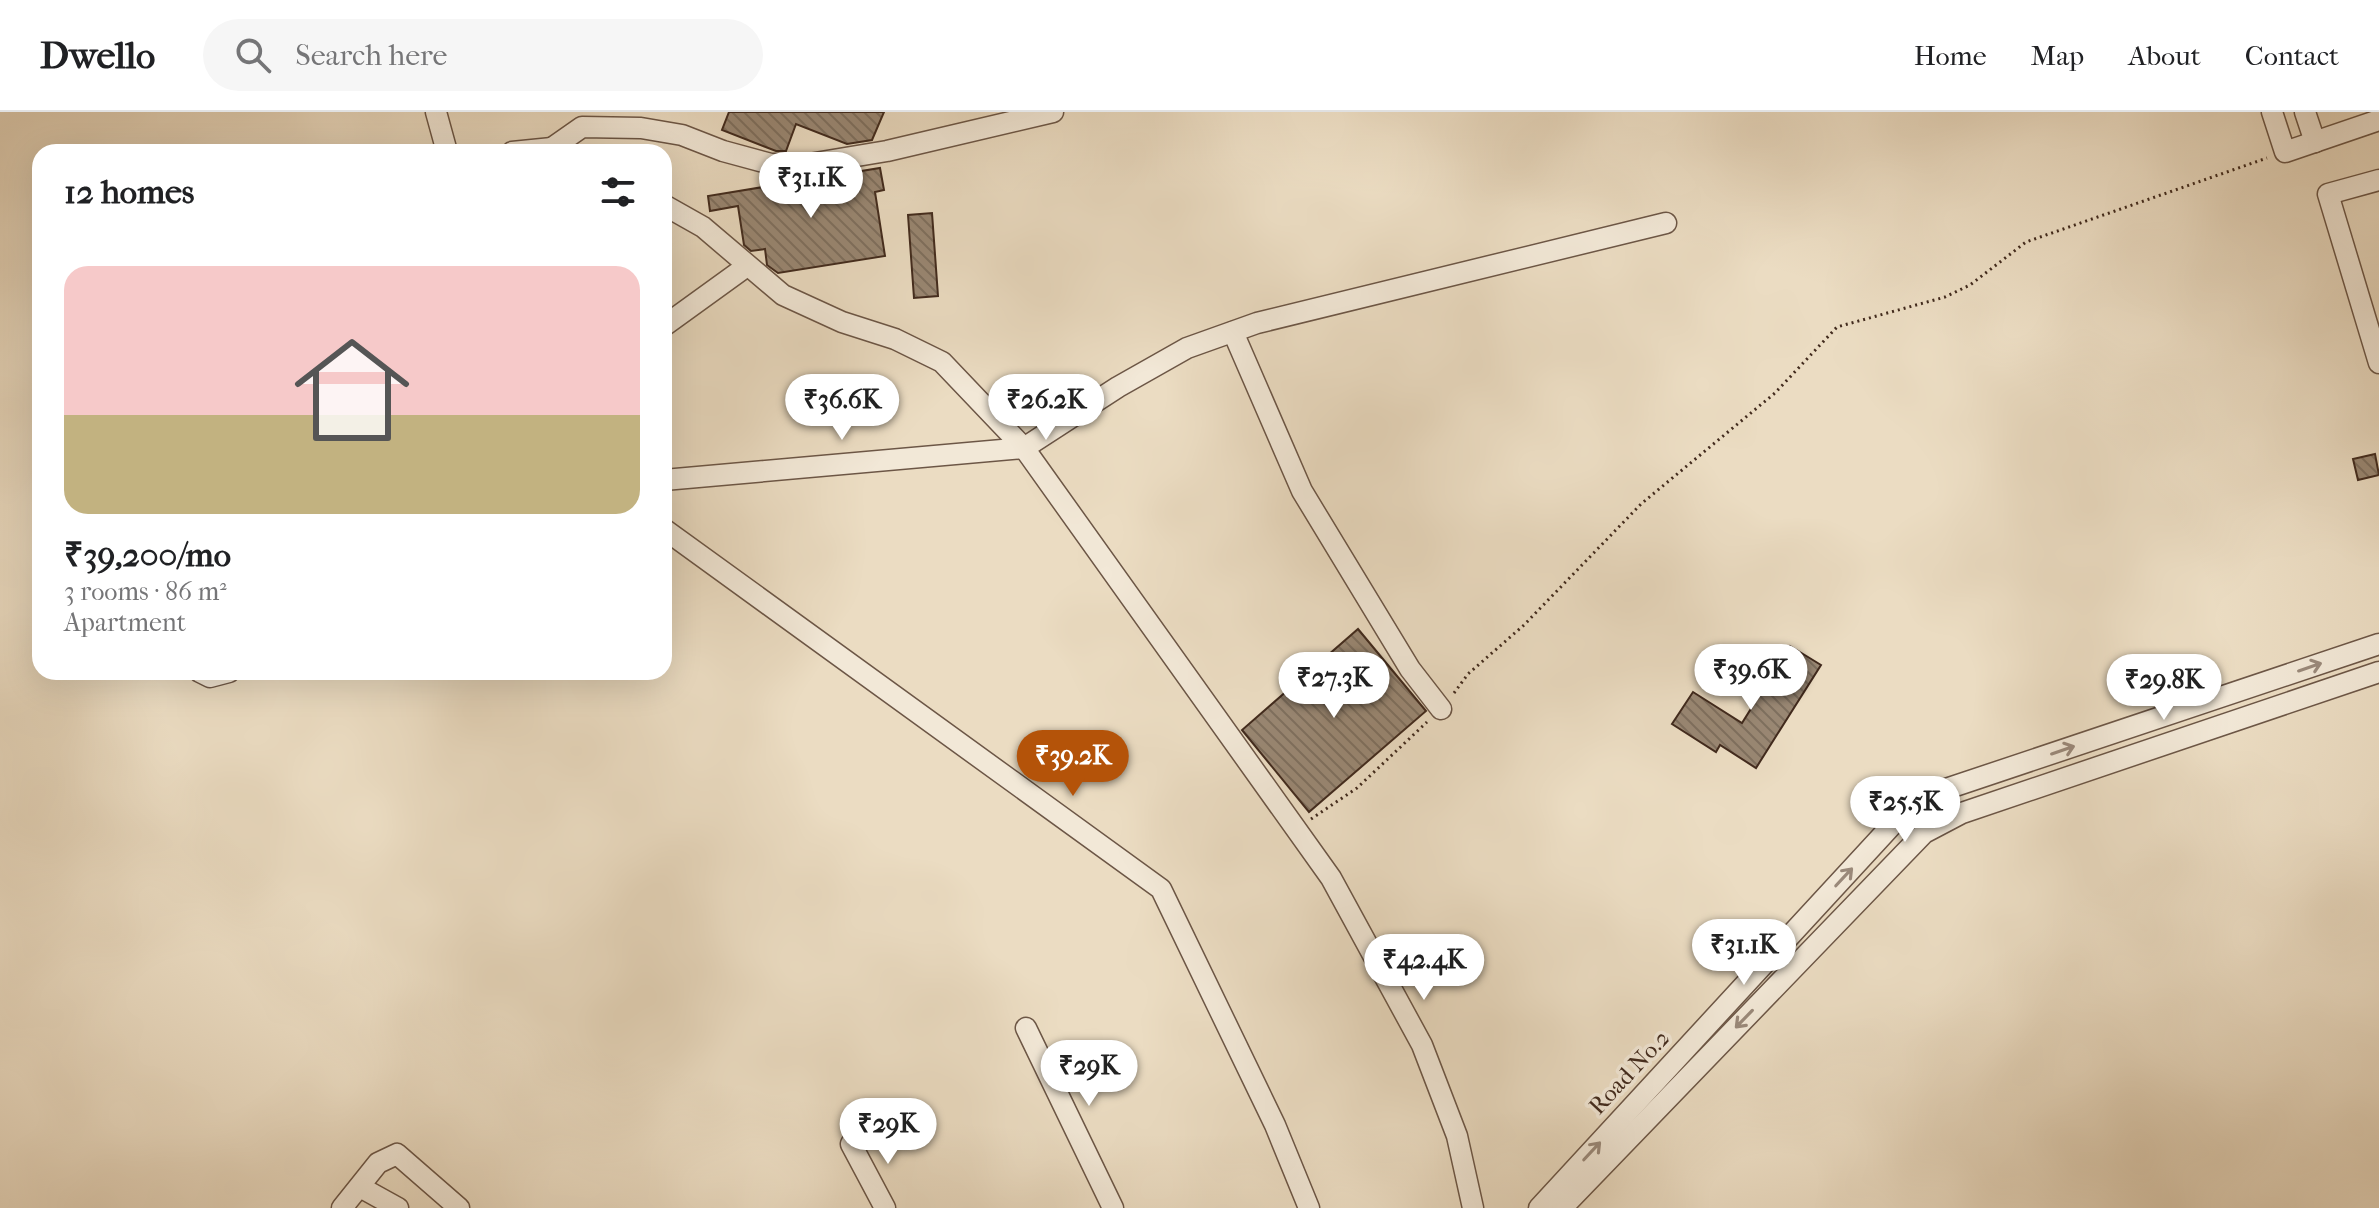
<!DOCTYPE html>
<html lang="en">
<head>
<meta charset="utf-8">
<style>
	body { margin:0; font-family:"IM FELL French Canon",serif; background:#f6f6f6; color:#202124; height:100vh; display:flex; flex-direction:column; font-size:30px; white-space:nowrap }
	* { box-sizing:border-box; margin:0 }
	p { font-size:26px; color:#757577 }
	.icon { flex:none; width:44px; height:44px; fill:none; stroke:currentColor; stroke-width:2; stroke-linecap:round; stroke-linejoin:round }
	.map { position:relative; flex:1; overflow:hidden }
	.drawer { position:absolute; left:32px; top:32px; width:640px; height:536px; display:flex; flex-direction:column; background:#fff; border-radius:24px; box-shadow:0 8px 32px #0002 }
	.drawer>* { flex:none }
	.price { position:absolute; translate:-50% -68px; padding:0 18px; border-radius:28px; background:#fff; color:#222; font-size:26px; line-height:52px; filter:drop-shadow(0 2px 4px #0008) }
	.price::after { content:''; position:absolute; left:50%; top:48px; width:24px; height:18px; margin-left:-12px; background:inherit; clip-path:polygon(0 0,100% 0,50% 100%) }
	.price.active { background:#b45309; color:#fff }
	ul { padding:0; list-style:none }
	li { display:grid; align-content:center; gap:16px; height:424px; padding:0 32px }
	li+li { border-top:2px solid #e0e0e0 }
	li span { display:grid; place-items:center; height:248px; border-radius:24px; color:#555 }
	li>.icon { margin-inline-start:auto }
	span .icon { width:144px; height:144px; fill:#fffc; stroke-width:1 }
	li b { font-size:34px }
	h2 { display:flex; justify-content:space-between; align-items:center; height:96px; padding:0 32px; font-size:34px }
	header { display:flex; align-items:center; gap:48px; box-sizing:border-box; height:112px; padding:0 40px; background:#fff; border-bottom:2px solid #e0e0e0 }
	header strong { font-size:38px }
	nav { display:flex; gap:44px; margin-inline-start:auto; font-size:28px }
	.search { width:560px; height:72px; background:#f6f6f6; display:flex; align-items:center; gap:20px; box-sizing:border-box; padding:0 28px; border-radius:44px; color:#757577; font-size:30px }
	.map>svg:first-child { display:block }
</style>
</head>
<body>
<header>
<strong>Dwello</strong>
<div class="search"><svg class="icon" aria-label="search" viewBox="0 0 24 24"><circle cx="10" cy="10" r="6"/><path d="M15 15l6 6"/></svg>Search here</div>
<nav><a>Home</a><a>Map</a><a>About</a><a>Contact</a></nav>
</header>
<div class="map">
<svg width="2379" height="1096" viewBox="0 0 2379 1096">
	<defs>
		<pattern id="building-back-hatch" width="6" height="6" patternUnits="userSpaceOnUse" patternTransform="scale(2)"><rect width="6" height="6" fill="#998773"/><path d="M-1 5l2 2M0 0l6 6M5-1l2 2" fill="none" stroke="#7e6f5e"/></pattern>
	</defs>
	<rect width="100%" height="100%" fill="#ebdcc2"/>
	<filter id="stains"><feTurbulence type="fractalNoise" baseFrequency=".0025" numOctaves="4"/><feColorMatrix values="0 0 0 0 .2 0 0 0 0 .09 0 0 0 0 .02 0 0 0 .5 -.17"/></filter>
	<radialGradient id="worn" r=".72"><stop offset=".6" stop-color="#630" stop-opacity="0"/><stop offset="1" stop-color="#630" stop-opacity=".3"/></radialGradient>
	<g fill="url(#building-back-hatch)" stroke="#412a1d" stroke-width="2">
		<polygon points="729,0 884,0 872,28 847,32 796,12 786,39 776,39 722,18"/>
		<polygon points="880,56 884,78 875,80 885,144 778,161 767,153 765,137 751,139 744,133 738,94 710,99 708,84"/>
		<polygon points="932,101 938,184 914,186 908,103"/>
		<polygon points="2375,342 2379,363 2358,368 2353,347"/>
		<polygon points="1358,517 1426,599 1309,700 1242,618"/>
		<polygon points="1790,534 1821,553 1756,656 1720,633 1716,640 1672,612 1693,580 1742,611"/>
	</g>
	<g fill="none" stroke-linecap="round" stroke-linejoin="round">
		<defs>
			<g id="minor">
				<polyline points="436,0 447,40"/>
				<polyline points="2272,0 2285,40 2379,8"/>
				<polyline points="2305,0 2315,30"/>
				<polyline points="552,36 582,15 641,16 682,23 723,39 771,52 809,52 887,39 1053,0"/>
				<polyline points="512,40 552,36 557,40"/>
				<polyline points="2379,68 2328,82 2379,251"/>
				<polyline points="664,93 703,115 783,183 842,210 895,227 942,250 1024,336 1331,766 1422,933 1457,1024 1473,1096"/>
				<polyline points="664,214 747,154"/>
				<polyline points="1233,220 1302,379 1410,557 1441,597"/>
				<polyline points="664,368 1024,336 1118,275 1187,236 1257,211 1666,111"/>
				<polyline points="664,417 1161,777 1275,1013 1309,1096"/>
				<polyline points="200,560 210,565 229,560"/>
				<polyline points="1026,916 1113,1096"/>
				<polyline points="851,1032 885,1096"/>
				<polyline points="360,1075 398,1096"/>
				<polyline points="342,1096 378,1051 397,1042 459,1096"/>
				<polyline points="1539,1096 1905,699 1946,677 2379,532"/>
				<polyline points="1562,1096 1924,721 1962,701 2379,560"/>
			</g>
		</defs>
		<use href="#minor" stroke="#6c5646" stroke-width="23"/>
		<g stroke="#412a1d" stroke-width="3" stroke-dasharray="2 4" stroke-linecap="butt">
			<polyline points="1454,581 1468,562 1524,513 1641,392 1775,281 1837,215 1945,185 1970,173 2026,130 2267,46"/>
			<polyline points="1311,707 1357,676 1427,610"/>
		</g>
		<use href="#minor" stroke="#f2e8d7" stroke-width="20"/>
	</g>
	<defs><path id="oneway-shaft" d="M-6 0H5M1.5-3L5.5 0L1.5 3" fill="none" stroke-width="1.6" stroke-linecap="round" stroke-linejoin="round" transform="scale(2)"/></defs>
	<g stroke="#9a897a">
		<use href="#oneway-shaft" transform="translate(2310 555) rotate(-19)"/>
		<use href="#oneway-shaft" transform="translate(2063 638) rotate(-19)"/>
		<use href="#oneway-shaft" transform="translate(1844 765) rotate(-47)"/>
		<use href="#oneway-shaft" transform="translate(1744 907) rotate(134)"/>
		<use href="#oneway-shaft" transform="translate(1592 1039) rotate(-47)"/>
	</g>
	<g text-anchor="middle" stroke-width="7" stroke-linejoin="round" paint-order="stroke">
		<g font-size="24" fill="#412a1d" stroke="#f2e8d7">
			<text transform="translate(1629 960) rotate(-47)" y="8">Road No.2</text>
		</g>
	</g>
	<rect width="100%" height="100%" filter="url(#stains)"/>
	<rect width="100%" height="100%" fill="url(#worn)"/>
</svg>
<b class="price" style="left:811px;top:108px">₹31.1K</b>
<b class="price" style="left:842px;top:330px">₹36.6K</b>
<b class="price" style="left:1046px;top:330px">₹26.2K</b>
<b class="price" style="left:1751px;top:600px">₹39.6K</b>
<b class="price" style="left:1334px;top:608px">₹27.3K</b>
<b class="price" style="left:2164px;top:610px">₹29.8K</b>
<b class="price active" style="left:1073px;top:686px">₹39.2K</b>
<b class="price" style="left:1905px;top:732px">₹25.5K</b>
<b class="price" style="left:1744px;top:875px">₹31.1K</b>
<b class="price" style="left:1424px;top:890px">₹42.4K</b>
<b class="price" style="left:1089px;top:996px">₹29K</b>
<b class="price" style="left:888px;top:1054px">₹29K</b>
<section class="drawer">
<h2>12 homes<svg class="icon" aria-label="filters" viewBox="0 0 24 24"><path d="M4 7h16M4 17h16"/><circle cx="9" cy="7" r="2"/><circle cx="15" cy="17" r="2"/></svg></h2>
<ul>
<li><span style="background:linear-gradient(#f6c9c9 60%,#c2b280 0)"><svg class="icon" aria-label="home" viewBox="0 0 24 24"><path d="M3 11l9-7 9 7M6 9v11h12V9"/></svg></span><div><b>₹39,200/mo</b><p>3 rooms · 86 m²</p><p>Apartment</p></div></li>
</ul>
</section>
</div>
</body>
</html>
